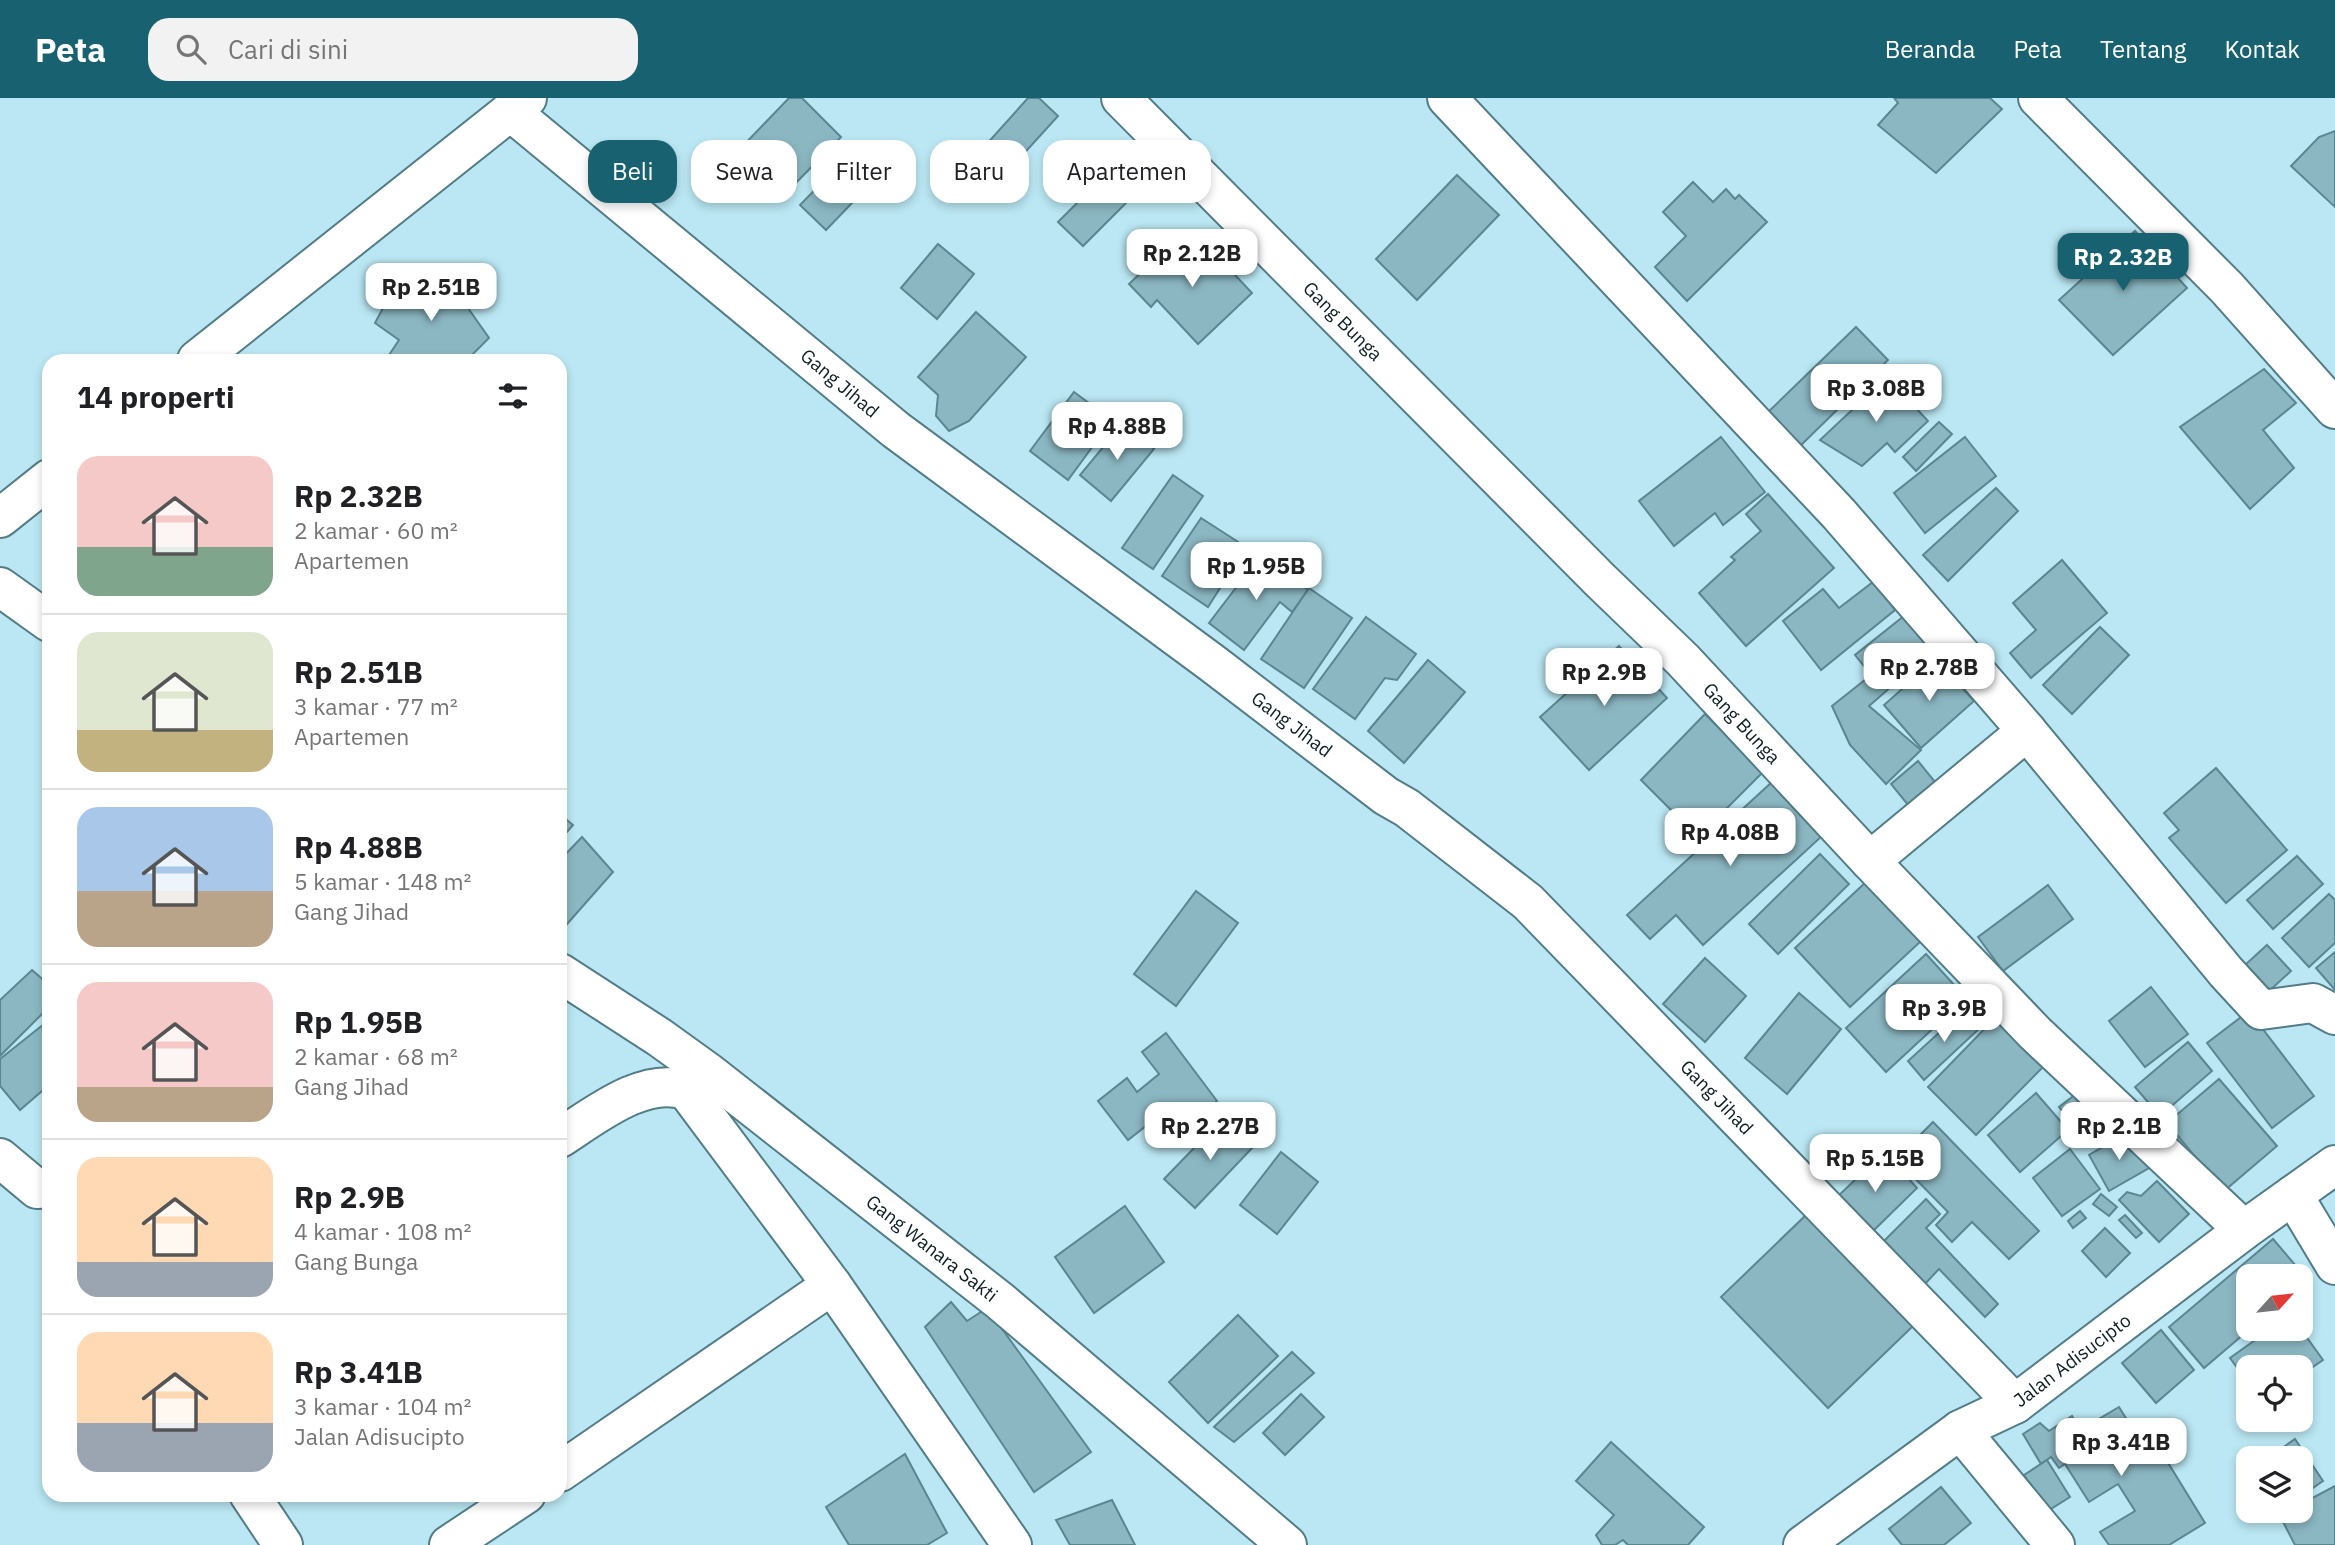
<!DOCTYPE html>
<html lang="id">
<head>
<meta charset="utf-8">
<style>
	body { margin:0; font-family:"IBM Plex Sans",sans-serif; background:#f2f2f2; color:#202124; height:100vh; display:flex; flex-direction:column; font-size:26px; white-space:nowrap }
	* { box-sizing:border-box; margin:0 }
	p { font-size:23px; color:#757577 }
	.icon { flex:none; width:38px; height:38px; fill:none; stroke:currentColor; stroke-width:2; stroke-linecap:round; stroke-linejoin:round }
	.map { position:relative; flex:1; overflow:hidden }
	.sheet { position:absolute; left:42px; top:256px; width:525px; height:1148px; display:flex; flex-direction:column; background:#fff; border-radius:21px; box-shadow:0 4px 10px #0003 }
	.sheet>* { flex:none }
	.guide { position:absolute; left:588px; top:42px; width:665px; height:63px; display:flex; gap:14px }
	.needle { width:46px; rotate:63deg }
	.tools { position:absolute; left:2236px; top:1166px; display:grid; gap:14px }
	.tools a { display:grid; place-items:center; width:77px; height:77px; border-radius:14px; background:#fff; box-shadow:0 4px 10px #0003; font-size:35px }
	.price { position:absolute; translate:-50% -60px; padding:0 16px; border-radius:14px; background:#fff; color:#222; font-size:23px; line-height:46px; filter:drop-shadow(0 2px 4px #0008) }
	.price::after { content:''; position:absolute; left:50%; top:42px; width:21px; height:16px; margin-left:-10px; background:inherit; clip-path:polygon(0 0,100% 0,50% 100%) }
	.price.on { background:#186170; color:#fff }
	ul { padding:0; list-style:none }
	li { display:flex; align-items:center; gap:21px; height:175px; padding:0 35px }
	li+li { border-top:2px solid #e0e0e0 }
	li span { display:grid; place-items:center; flex:none; width:196px; height:140px; border-radius:21px; color:#555 }
	li>.icon { margin-inline-start:auto }
	span .icon { width:84px; height:84px; fill:#fffc; stroke-width:1 }
	li b { font-size:30px }
	h2 { display:flex; justify-content:space-between; align-items:center; height:84px; padding:0 35px; font-size:30px }
	.pill { padding:0 24px; border-radius:21px; background:#fff; box-shadow:0 4px 10px #0003; font-size:24px; line-height:63px }
	.pill.on { background:#186170; color:#fff }
	header { display:flex; align-items:center; gap:42px; box-sizing:border-box; height:98px; padding:0 35px; background:#186170; color:#fff }
	header strong { font-size:33px }
	nav { display:flex; gap:38px; margin-inline-start:auto; font-size:24px }
	.search { width:490px; height:63px; background:#f2f2f2; display:flex; align-items:center; gap:18px; box-sizing:border-box; padding:0 24px; border-radius:21px; color:#757577; font-size:26px }
	.map>svg:first-child { display:block }
</style>
</head>
<body>
<header>
<strong>Peta</strong>
<div class="search"><svg class="icon" aria-label="search" viewBox="0 0 24 24"><circle cx="10" cy="10" r="6"/><path d="M15 15l6 6"/></svg>Cari di sini</div>
<nav><a>Beranda</a><a>Peta</a><a>Tentang</a><a>Kontak</a></nav>
</header>
<div class="map">
<svg width="2335" height="1447" viewBox="0 0 2335 1447">
	<rect width="100%" height="100%" fill="#bae7f3"/>
	<g fill="#8bb7c2" stroke="#5b8590" stroke-width="2">
		<polygon points="789,0 802,0 841,39 783,98 737,54"/>
		<polygon points="1028,0 1039,0 1058,18 1000,82 975,59"/>
		<polygon points="1894,0 1990,0 2002,11 1936,75 1878,27 1898,5"/>
		<polygon points="2335,33 2335,109 2291,68 2319,39"/>
		<polygon points="851,55 877,79 826,132 800,107"/>
		<polygon points="1115,67 1139,92 1083,148 1058,124"/>
		<polygon points="1457,77 1499,117 1417,202 1376,161"/>
		<polygon points="1693,84 1713,104 1726,91 1735,101 1739,97 1767,124 1687,203 1655,169 1686,138 1663,114"/>
		<polygon points="2135,133 2187,190 2113,257 2059,202"/>
		<polygon points="1204,144 1252,195 1198,246 1157,202 1151,209 1129,186 1172,145 1186,161"/>
		<polygon points="938,146 974,176 937,221 901,190"/>
		<polygon points="444,176 489,240 467,262 429,262 427,260 426,262 396,262 389,257 399,242 375,225 399,180 421,191"/>
		<polygon points="976,214 1026,259 969,323 949,333 936,318 938,297 918,279"/>
		<polygon points="1856,229 1888,262 1797,351 1764,318"/>
		<polygon points="2264,271 2296,305 2263,332 2294,370 2250,411 2180,329"/>
		<polygon points="1887,279 1928,323 1895,354 1887,345 1862,368 1820,342"/>
		<polygon points="1074,294 1112,322 1068,382 1030,353"/>
		<polygon points="1939,324 1952,336 1916,373 1903,359"/>
		<polygon points="1123,325 1154,351 1111,403 1080,377"/>
		<polygon points="1721,339 1765,394 1723,427 1715,415 1674,448 1639,403"/>
		<polygon points="1965,339 1996,378 1925,435 1894,395"/>
		<polygon points="1173,377 1203,398 1153,471 1122,450"/>
		<polygon points="1996,390 2018,413 1948,483 1923,457"/>
		<polygon points="1768,396 1834,470 1746,548 1699,495 1735,462 1731,459 1761,433 1746,416"/>
		<polygon points="1201,420 1246,449 1208,509 1162,478"/>
		<polygon points="1261,457 1308,492 1292,514 1280,504 1244,552 1209,525"/>
		<polygon points="2062,462 2107,515 2031,580 2010,555 2036,532 2013,505"/>
		<polygon points="1873,484 1895,512 1821,572 1783,523 1823,491 1839,510"/>
		<polygon points="1309,490 1352,520 1304,590 1261,561"/>
		<polygon points="1904,518 1931,554 1869,608 1921,652 1886,686 1850,647 1832,608 1871,577 1855,557"/>
		<polygon points="1366,519 1416,556 1397,582 1385,580 1355,621 1313,591"/>
		<polygon points="2100,529 2129,557 2072,616 2043,587"/>
		<polygon points="1619,548 1667,600 1589,672 1540,619"/>
		<polygon points="1936,561 1974,603 1921,650 1884,607"/>
		<polygon points="1428,562 1465,594 1404,665 1368,633"/>
		<polygon points="1705,616 1763,674 1698,739 1641,682"/>
		<polygon points="1918,663 1940,690 1913,713 1891,686"/>
		<polygon points="2216,670 2287,752 2226,805 2169,740 2179,732 2164,715"/>
		<polygon points="1772,684 1822,738 1703,847 1676,817 1650,841 1627,817"/>
		<polygon points="560,716 573,727 560,742"/>
		<polygon points="582,739 613,774 560,834 560,762"/>
		<polygon points="1820,756 1849,786 1778,856 1749,826"/>
		<polygon points="2297,758 2323,786 2273,831 2247,802"/>
		<polygon points="1866,784 1921,843 1850,909 1795,850"/>
		<polygon points="2048,787 2073,821 2003,873 1978,839"/>
		<polygon points="1196,793 1238,825 1176,908 1134,876"/>
		<polygon points="2329,796 2335,802 2335,845 2309,869 2282,840"/>
		<polygon points="2267,847 2291,873 2269,893 2245,867"/>
		<polygon points="2335,854 2335,892 2316,870"/>
		<polygon points="1926,856 1966,900 1886,974 1846,930"/>
		<polygon points="1705,860 1746,898 1705,944 1663,906"/>
		<polygon points="32,872 49,887 49,909 0,958 0,902"/>
		<polygon points="2151,889 2188,936 2145,969 2109,923"/>
		<polygon points="1799,895 1841,931 1787,996 1745,960"/>
		<polygon points="1965,911 1981,929 1924,982 1908,963"/>
		<polygon points="2249,913 2314,998 2272,1030 2207,945"/>
		<polygon points="1996,919 2045,967 1976,1037 1928,989"/>
		<polygon points="49,922 49,987 20,1012 0,988 0,961"/>
		<polygon points="1166,935 1217,1003 1183,1029 1169,1010 1128,1042 1098,1003 1127,980 1137,994 1159,976 1142,954"/>
		<polygon points="2188,944 2212,973 2160,1018 2135,989"/>
		<polygon points="2219,981 2277,1048 2224,1093 2167,1025"/>
		<polygon points="2084,990 2111,1026 2087,1044 2059,1009"/>
		<polygon points="2036,995 2068,1032 2020,1074 1988,1037"/>
		<polygon points="1225,1018 1255,1047 1195,1110 1164,1081"/>
		<polygon points="1933,1024 2039,1133 2009,1161 1972,1124 1952,1144 1936,1127 1948,1114 1896,1061"/>
		<polygon points="2129,1034 2149,1070 2109,1093 2089,1057"/>
		<polygon points="2070,1051 2100,1091 2062,1118 2033,1080"/>
		<polygon points="1281,1054 1318,1084 1277,1136 1240,1107"/>
		<polygon points="1884,1054 1917,1090 1868,1138 1833,1103"/>
		<polygon points="2157,1083 2189,1116 2159,1144 2119,1102 2127,1094 2141,1098"/>
		<polygon points="2101,1096 2117,1109 2109,1118 2093,1106"/>
		<polygon points="1926,1101 1940,1116 1926,1130 1998,1206 1985,1219 1939,1171 1924,1187 1883,1144"/>
		<polygon points="1125,1108 1164,1164 1094,1215 1055,1159"/>
		<polygon points="2080,1113 2086,1120 2073,1130 2068,1123"/>
		<polygon points="1806,1117 1913,1228 1828,1310 1721,1199"/>
		<polygon points="2125,1117 2142,1135 2136,1140 2119,1122"/>
		<polygon points="2105,1130 2130,1155 2106,1179 2082,1153"/>
		<polygon points="2273,1141 2308,1182 2301,1188 2301,1178 2249,1178 2249,1230 2251,1230 2204,1270 2169,1229"/>
		<polygon points="951,1204 967,1223 987,1210 1091,1354 1034,1394 925,1229"/>
		<polygon points="1238,1217 1278,1258 1208,1325 1169,1284"/>
		<polygon points="2272,1230 2300,1230 2323,1262 2301,1277 2301,1269 2249,1269 2249,1286 2230,1260"/>
		<polygon points="2161,1232 2194,1272 2156,1305 2122,1265"/>
		<polygon points="1292,1254 1314,1275 1234,1344 1214,1329"/>
		<polygon points="1301,1296 1324,1319 1285,1357 1263,1335"/>
		<polygon points="2119,1309 2152,1362 2162,1355 2205,1425 2169,1447 2109,1447 2100,1434 2135,1413 2118,1386 2089,1404 2065,1366 2059,1370 2051,1359 2041,1366 2023,1336 2040,1325 2049,1333 2072,1318 2080,1332"/>
		<polygon points="2295,1341 2323,1383 2301,1398 2301,1360 2268,1360"/>
		<polygon points="1611,1344 1704,1429 1688,1447 1628,1447 1623,1442 1615,1447 1602,1447 1596,1437 1614,1417 1576,1383"/>
		<polygon points="905,1356 947,1435 927,1447 849,1447 826,1409"/>
		<polygon points="2047,1362 2070,1399 2046,1414 2024,1377"/>
		<polygon points="2335,1388 2335,1447 2295,1447 2280,1418 2291,1412 2301,1412 2301,1406"/>
		<polygon points="1941,1389 1971,1425 1944,1447 1902,1447 1889,1431"/>
		<polygon points="1112,1402 1135,1447 1070,1447 1056,1422"/>
	</g>
	<g fill="none" stroke-linecap="round" stroke-linejoin="round">
		<defs>
			<g id="street">
				<polyline points="1121,0 1600,482 1683,562 1870,763 2035,935 2244,1132"/>
				<polyline points="1447,0 1839,416 2027,633 2226,874 2261,912 2313,905 2335,917"/>
				<polyline points="2038,0 2227,190 2335,311"/>
				<polyline points="510,13 896,332 1212,565 1386,698 1407,710 1528,804 2015,1306"/>
				<polyline points="197,262 527,0"/>
				<polyline points="0,420 49,381"/>
				<polyline points="0,489 49,524"/>
				<polyline points="1870,763 2027,633"/>
				<polyline points="560,875 659,939 709,975 1000,1203 1287,1447"/>
				<path d="M560 1040C593 1019 646 976 687 993L832 1187 1012 1447"/>
				<polyline points="0,1060 37,1091 49,1090"/>
				<polyline points="2293,1097 2335,1167"/>
				<polyline points="1960,1332 2055,1447"/>
				<polyline points="560,1374 832,1187"/>
				<polyline points="249,1396 283,1447"/>
				<polyline points="449,1447 526,1396"/>
			</g>
			<polyline id="secondary" points="1803,1447 1960,1332 2015,1306 2244,1132 2335,1067"/>
		</defs>
		<use href="#street" stroke="#527c86" stroke-width="42"/>
		<use href="#secondary" stroke="#527c86" stroke-width="42"/>
		<use href="#street" stroke="#fff" stroke-width="38"/>
		<use href="#secondary" stroke="#fff" stroke-width="38"/>
	</g>
	<g text-anchor="middle" stroke-width="5" stroke-linejoin="round" paint-order="stroke">
		<g font-size="19" fill="#0e2024" stroke="#fff">
			<text transform="translate(1343 223) rotate(45)" y="7">Gang Bunga</text>
			<text transform="translate(840 285) rotate(40)" y="7">Gang Jihad</text>
			<text transform="translate(1742 625) rotate(47)" y="7">Gang Bunga</text>
			<text transform="translate(1292 626) rotate(37)" y="7">Gang Jihad</text>
			<text transform="translate(1717 999) rotate(46)" y="7">Gang Jihad</text>
			<text transform="translate(932 1150) rotate(38)" y="7">Gang Wanara Sakti</text>
			<text transform="translate(2072 1262) rotate(-37)" y="7">Jalan Adisucipto</text>
		</g>
	</g>
</svg>
<div class="tools">
<a><svg class="needle" viewBox="-14 -14 28 28"><path d="M0-13l5 13h-10z" fill="#e53935"/><path d="M0 13l5-13h-10z" fill="#757577"/></svg></a>
<a><svg class="icon" aria-label="locate" viewBox="0 0 24 24"><circle cx="12" cy="12" r="6"/><path d="M12 2v4M12 18v4M2 12h4M18 12h4"/></svg></a>
<a><svg class="icon" aria-label="layers" viewBox="0 0 24 24"><path d="M12 4l9 5-9 5-9-5zM3 14l9 5 9-5"/></svg></a>
</div>
<b class="price" style="left:1192px;top:191px">Rp 2.12B</b>
<b class="price on" style="left:2123px;top:195px">Rp 2.32B</b>
<b class="price" style="left:431px;top:225px">Rp 2.51B</b>
<b class="price" style="left:1876px;top:326px">Rp 3.08B</b>
<b class="price" style="left:1117px;top:364px">Rp 4.88B</b>
<b class="price" style="left:1256px;top:504px">Rp 1.95B</b>
<b class="price" style="left:1929px;top:605px">Rp 2.78B</b>
<b class="price" style="left:1604px;top:610px">Rp 2.9B</b>
<b class="price" style="left:1730px;top:770px">Rp 4.08B</b>
<b class="price" style="left:1944px;top:946px">Rp 3.9B</b>
<b class="price" style="left:1210px;top:1064px">Rp 2.27B</b>
<b class="price" style="left:2119px;top:1064px">Rp 2.1B</b>
<b class="price" style="left:1875px;top:1096px">Rp 5.15B</b>
<b class="price" style="left:2121px;top:1380px">Rp 3.41B</b>
<div class="guide">
<a class="pill on">Beli</a>
<a class="pill">Sewa</a>
<a class="pill">Filter</a>
<a class="pill">Baru</a>
<a class="pill">Apartemen</a>
</div>
<section class="sheet">
<h2>14 properti<svg class="icon" aria-label="filters" viewBox="0 0 24 24"><path d="M4 7h16M4 17h16"/><circle cx="9" cy="7" r="2"/><circle cx="15" cy="17" r="2"/></svg></h2>
<ul>
<li><span style="background:linear-gradient(#f6c9c9 65%,#7fa58c 0)"><svg class="icon" aria-label="home" viewBox="0 0 24 24"><path d="M3 11l9-7 9 7M6 9v11h12V9"/></svg></span><div><b>Rp 2.32B</b><p>2 kamar · 60 m²</p><p>Apartemen</p></div></li>
<li><span style="background:linear-gradient(#dfe7d0 70%,#c2b280 0)"><svg class="icon" aria-label="home" viewBox="0 0 24 24"><path d="M3 11l9-7 9 7M6 9v11h12V9"/></svg></span><div><b>Rp 2.51B</b><p>3 kamar · 77 m²</p><p>Apartemen</p></div></li>
<li><span style="background:linear-gradient(#a9c7e8 60%,#b9a48a 0)"><svg class="icon" aria-label="home" viewBox="0 0 24 24"><path d="M3 11l9-7 9 7M6 9v11h12V9"/></svg></span><div><b>Rp 4.88B</b><p>5 kamar · 148 m²</p><p>Gang Jihad</p></div></li>
<li><span style="background:linear-gradient(#f6c9c9 75%,#b9a48a 0)"><svg class="icon" aria-label="home" viewBox="0 0 24 24"><path d="M3 11l9-7 9 7M6 9v11h12V9"/></svg></span><div><b>Rp 1.95B</b><p>2 kamar · 68 m²</p><p>Gang Jihad</p></div></li>
<li><span style="background:linear-gradient(#ffd9b3 75%,#9aa5b1 0)"><svg class="icon" aria-label="home" viewBox="0 0 24 24"><path d="M3 11l9-7 9 7M6 9v11h12V9"/></svg></span><div><b>Rp 2.9B</b><p>4 kamar · 108 m²</p><p>Gang Bunga</p></div></li>
<li><span style="background:linear-gradient(#ffd9b3 65%,#9aa5b1 0)"><svg class="icon" aria-label="home" viewBox="0 0 24 24"><path d="M3 11l9-7 9 7M6 9v11h12V9"/></svg></span><div><b>Rp 3.41B</b><p>3 kamar · 104 m²</p><p>Jalan Adisucipto</p></div></li>
</ul>
</section>
</div>
</body>
</html>
